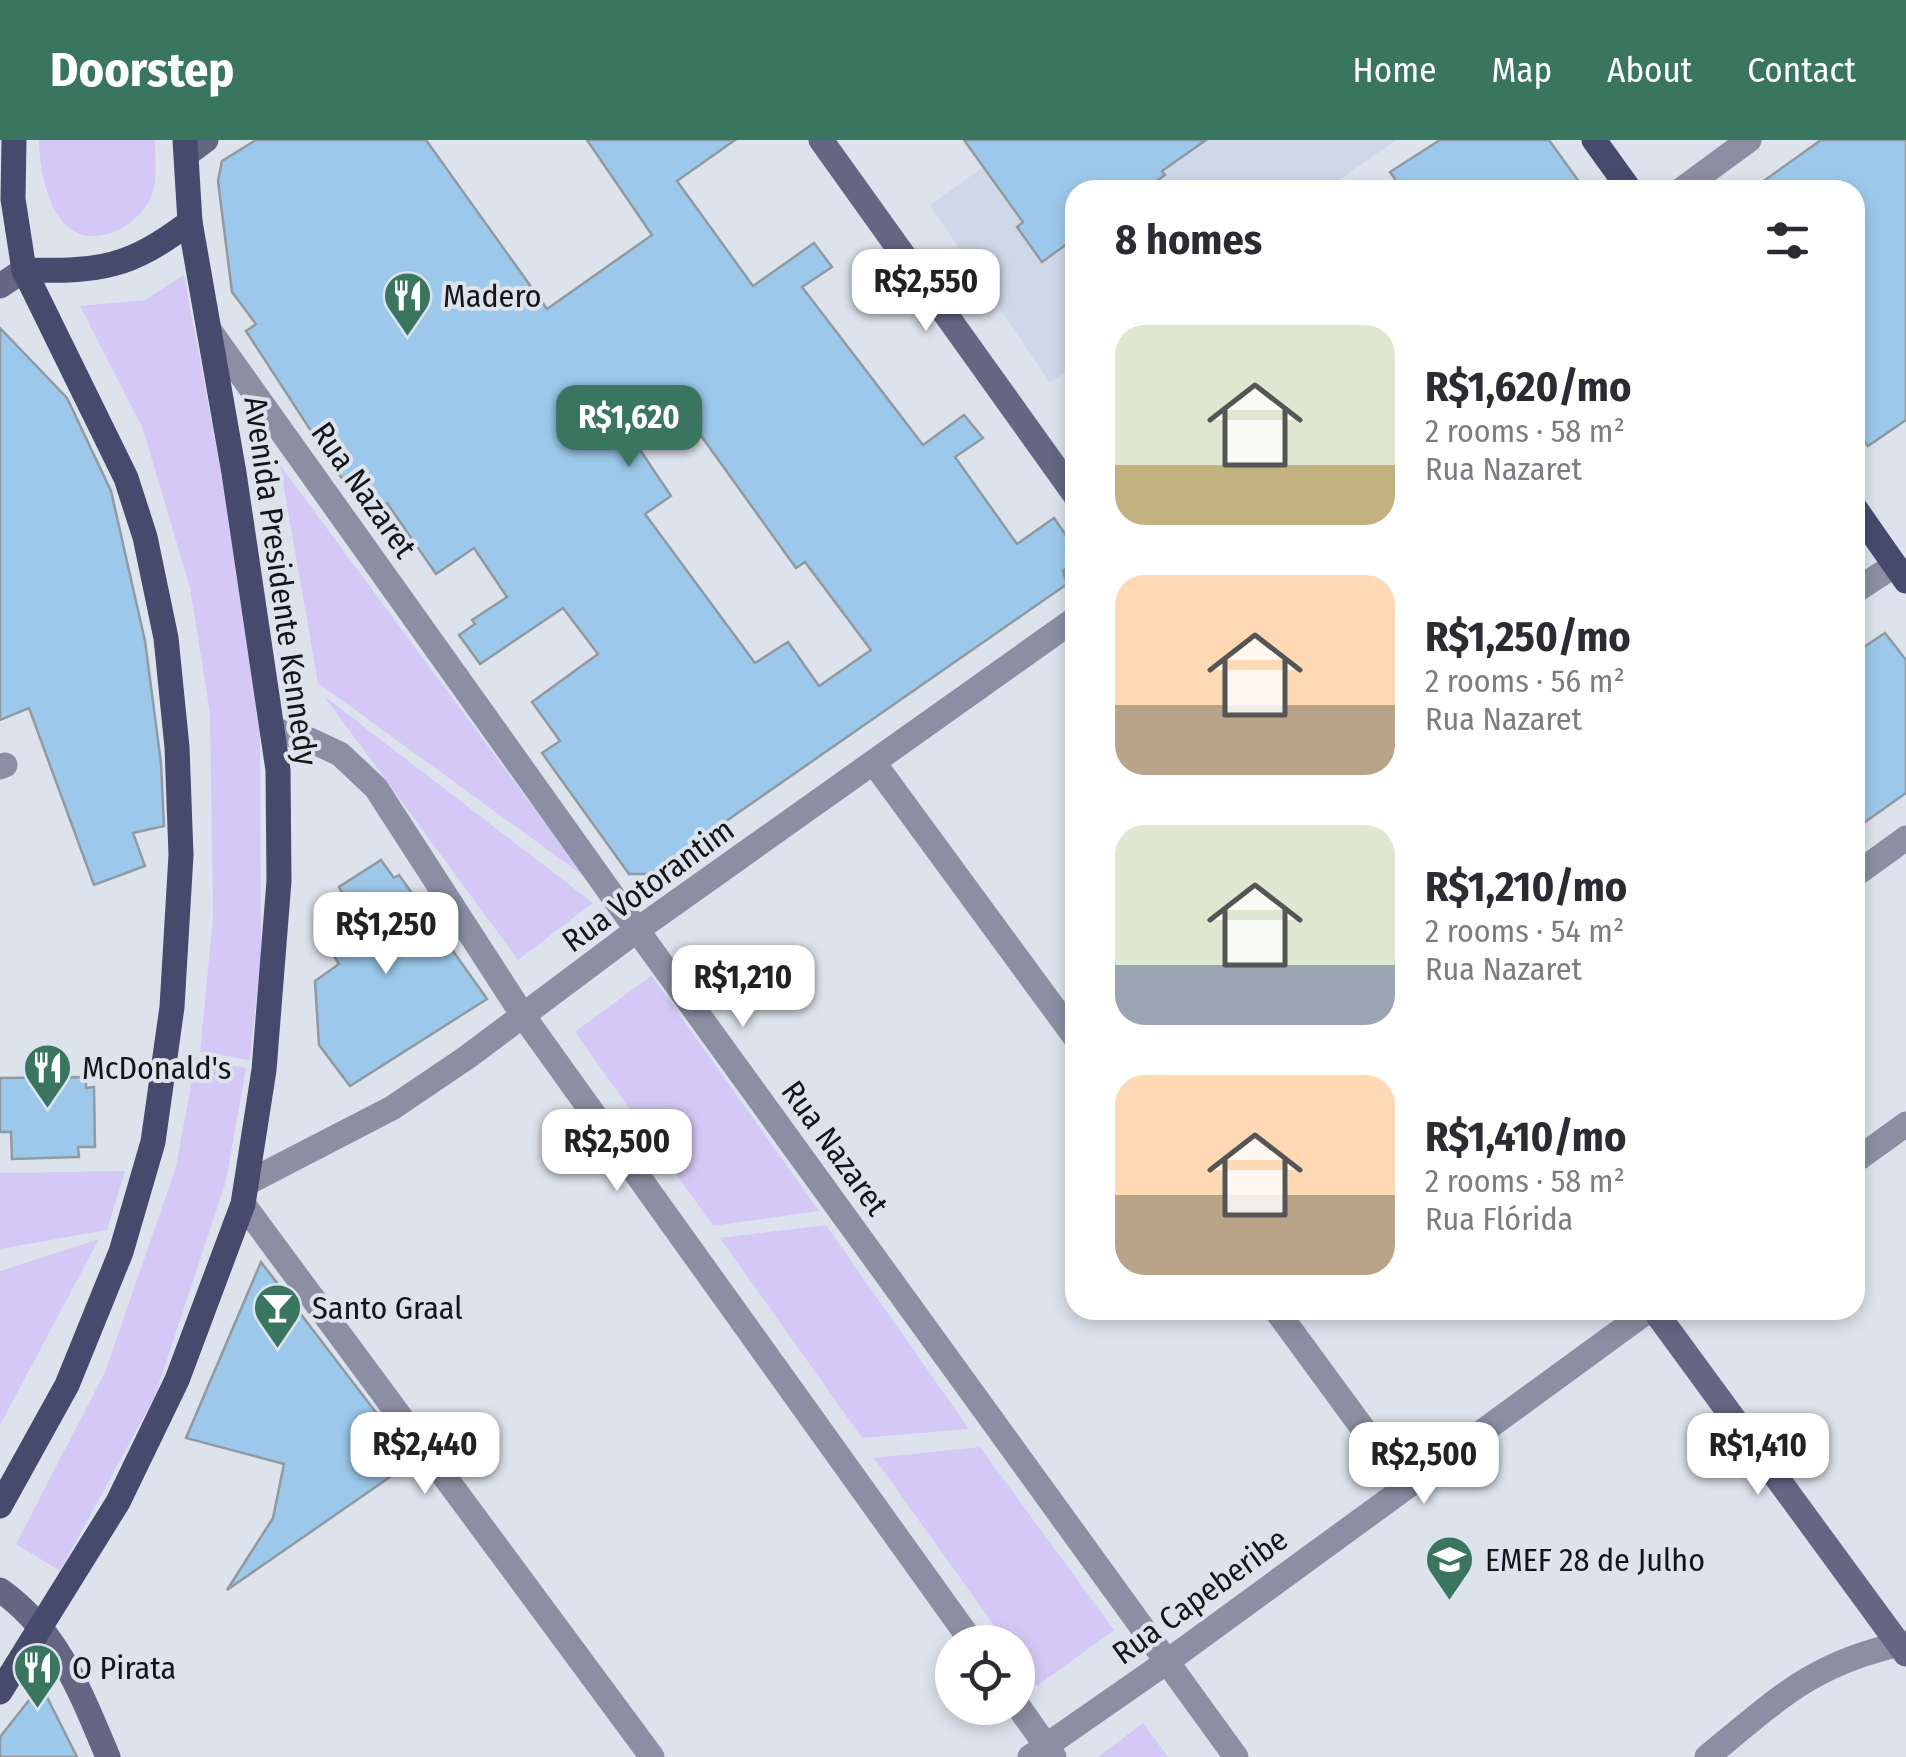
<!DOCTYPE html>
<html lang="en">
<head>
<meta charset="utf-8">
<style>
	body { margin:0; font-family:"Fira Sans Condensed",sans-serif; background:#f2f2f3; color:#2b2b33; height:100vh; display:flex; flex-direction:column; font-size:38px; white-space:nowrap }
	* { box-sizing:border-box; margin:0 }
	p { font-size:32px; color:#7c7c81 }
	.icon { flex:none; width:55px; height:55px; fill:none; stroke:currentColor; stroke-width:2; stroke-linecap:round; stroke-linejoin:round }
	.map { position:relative; flex:1; overflow:hidden }
	.details { position:absolute; left:1065px; top:40px; width:800px; height:1140px; display:flex; flex-direction:column; background:#fff; border-radius:30px; box-shadow:0 5px 15px #0003 }
	.details>* { flex:none }
	.fabs { position:absolute; left:935px; top:1485px; display:grid; gap:20px }
	.fabs a { display:grid; place-items:center; width:100px; height:100px; border-radius:50%; background:#fff; box-shadow:0 5px 15px #0003; font-size:50px }
	.price { position:absolute; translate:-50% -85px; padding:0 22px; border-radius:20px; background:#fff; color:#222; font-size:32px; line-height:65px; filter:drop-shadow(0 2px 5px #0008) }
	.price::after { content:''; position:absolute; left:50%; top:60px; width:30px; height:22px; margin-left:-15px; background:inherit; clip-path:polygon(0 0,100% 0,50% 100%) }
	.price.selected { background:#3a755f; color:#fff }
	ul { padding:0; list-style:none }
	li { display:flex; align-items:center; gap:30px; height:250px; padding:0 50px }
	li span { display:grid; place-items:center; flex:none; width:280px; height:200px; border-radius:30px; color:#555 }
	li>.icon { margin-inline-start:auto }
	span .icon { width:120px; height:120px; fill:#fffc; stroke-width:1 }
	li b { font-size:42px }
	h2 { display:flex; justify-content:space-between; align-items:center; height:120px; padding:0 50px; font-size:42px }
	header { display:flex; align-items:center; gap:60px; box-sizing:border-box; height:140px; padding:0 50px; background:#3a755f; color:#fff }
	header strong { font-size:48px }
	nav { display:flex; gap:55px; margin-inline-start:auto; font-size:35px }
	.map>svg:first-child { display:block }
</style>
</head>
<body>
<header>
<strong>Doorstep</strong>
<nav><a>Home</a><a>Map</a><a>About</a><a>Contact</a></nav>
</header>
<div class="map">
<svg width="1906" height="1617" viewBox="0 0 1906 1617">
	<rect width="100%" height="100%" fill="#dde3ed"/>
	<polygon fill="#ced8e8" points="1021,0 1396,0 1325,50 1075,50 1075,226 1050,243 930,65"/>
	<g fill="#d4c9f6">
		<path d="M39 0H155C155 18 158 38 152 55 147 69 133 82 120 89 59 119 40 48 39 0Z"/>
		<polygon points="184,135 226,359 260,590 261,815 250,920 200,912 213,778 210,573 190,448 143,289 80,166 145,160"/>
		<polygon points="280,325 585,737 318,543"/>
		<polygon points="324,556 593,763 518,820"/>
		<polygon points="652,835 652,836 819,1071 713,1086 575,892"/>
		<polygon points="196,918 246,928 226,1041 155,1256 60,1431 16,1404 105,1232 176,1027"/>
		<polygon points="125,1031 107,1090 0,1109 0,1033"/>
		<polygon points="826,1085 969,1289 862,1298 720,1098"/>
		<polygon points="99,1099 0,1285 0,1131"/>
		<polygon points="980,1307 1114,1490 1037,1546 1018,1519 1018,1502 1006,1502 874,1318"/>
		<polygon points="1143,1583 1168,1617 1098,1617"/>
	</g>
	<g fill="#9cc9eb" stroke="#919aa0" stroke-width="2.5" fill-rule="evenodd">
		<path d="M256 0H426L547 169 652 95 587 0H735L677 41 753 146 814 103 832 127 802 147 923 305 964 275 983 298 955 317 1017 404 1054 378 1070 401 1066 406 1073 423 1063 431 1067 444 650 734H629L542 613 560 601 532 562 598 514 563 468 480 524 459 495 475 484 472 480 507 457 474 408 436 434 387 363 367 377 246 191 256 184 232 152 218 41 222 21ZM679 265 796 428 805 422 871 510 819 546 788 502 755 523 645 374 671 356 632 298Z"/>
		<polygon points="964,0 1206,0 1162,31 1165,35 1144,50 1075,50 1075,98 1042,122 1017,87 1023,82"/>
		<polygon points="1440,0 1549,0 1585,50 1403,50 1390,32"/>
		<polygon points="1821,0 1906,0 1906,280 1868,306 1855,288 1855,50 1751,50"/>
		<polygon points="0,188 67,258 111,351 145,501 161,623 164,686 133,693 145,726 94,745 29,568 0,580"/>
		<polygon points="1885,493 1906,520 1906,653 1855,689 1855,513"/>
		<polygon points="381,720 394,738 399,735 487,859 350,946 319,905 315,841 339,824 317,789 350,766 339,747"/>
		<polygon points="86,937 86,948 94,947 95,1007 78,1007 79,1017 12,1019 11,992 0,992 0,938"/>
		<polygon points="261,1122 413,1321 227,1450 273,1378 284,1324 186,1298"/>
		<polygon points="41,1545 77,1617 0,1617 0,1597"/>
	</g>
	<g fill="none" stroke-linecap="round" stroke-linejoin="round">
		<g stroke="#8c8fa3" stroke-width="25">
			<polyline points="1681,50 1749,0"/>
			<polyline points="210,191 637,790 1236,1617"/>
			<polyline points="1855,451 1895,425"/>
			<polyline points="275,590 310,600 340,614 376,648 524,877 972,1502"/>
			<polyline points="874,623 1075,897"/>
			<polyline points="0,627 5,625"/>
			<polyline points="1855,735 1906,698"/>
			<polyline points="1855,1021 1906,984"/>
			<polyline points="247,1043 392,968 466,918 637,790 1075,479"/>
			<polyline points="243,1064 652,1617"/>
			<polyline points="1276,1170 1405,1346"/>
			<polyline points="1018,1566 1054,1617"/>
			<polyline points="1030,1617 1168,1521 1649,1170"/>
			<path d="M1707 1617C1778 1559 1813 1522 1906 1503"/>
		</g>
		<g stroke="#636784" stroke-width="25">
			<polyline points="821,0 1075,355"/>
			<polyline points="187,14 206,0"/>
			<polyline points="0,146 24,130"/>
			<polyline points="1654,1170 1906,1514"/>
			<path d="M0 1450C58 1491 81 1553 108 1617"/>
		</g>
		<g stroke="#464b6d" stroke-width="25">
			<polyline points="1594,0 1630,50"/>
			<path d="M24 130C100 132 129 128 190 82"/>
			<polyline points="1855,368 1906,441"/>
			<polyline points="0,1366 67,1245 121,1112 153,1002 172,867 181,715 177,607 166,498 145,397 126,338 24,130 13,59 14,0"/>
			<polyline points="0,1552 118,1362 177,1240 243,1064 264,930 279,741 278,630 234,333 190,82 185,0"/>
		</g>
	</g>
	<defs>
		<symbol id="restaurant-pin" viewBox="-11 -11 22 30"><path d="M0 17L-7.5 6A9.5 9.5 0 1 1 7.5 6Z" fill="#3a755f" stroke="#dde3ed"/><path d="M-5-6h1v4h1v-4h1v4h1v-4h1v5L-1.5 .5V6h-2V.5L-5-1ZM5-6V6H3V1.5H1.5Q1.5-4 5-6Z" fill="#fff"/></symbol>
		<symbol id="bar-pin" viewBox="-11 -11 22 30"><path d="M0 17L-7.5 6A9.5 9.5 0 1 1 7.5 6Z" fill="#3a755f" stroke="#dde3ed"/><path d="M-6-5H6L.8 .8V4.5H3.5V6h-7V4.5H-.8V.8Z" fill="#fff"/></symbol>
		<symbol id="school-pin" viewBox="-11 -11 22 30"><path d="M0 17L-7.5 6A9.5 9.5 0 1 1 7.5 6Z" fill="#3a755f" stroke="#dde3ed"/><path d="M0-5L7-2L0 1L-7-2ZM-4 1L0 2.5L4 1V4Q0 6-4 4Z" fill="#fff"/></symbol>
	</defs>
	<g fill-rule="evenodd">
		<use href="#restaurant-pin" x="380" y="128" width="55" height="75"/>
		<use href="#restaurant-pin" x="20" y="900" width="55" height="75"/>
		<use href="#bar-pin" x="250" y="1140" width="55" height="75"/>
		<use href="#school-pin" x="1422" y="1392" width="55" height="75"/>
		<use href="#restaurant-pin" x="10" y="1500" width="55" height="75"/>
	</g>
	<g text-anchor="middle" stroke-width="8" stroke-linejoin="round" paint-order="stroke">
		<g font-size="32" fill="#131518" stroke="#dde3ed" text-anchor="start">
			<text x="443" y="167">Madero</text>
			<text x="82" y="939">McDonald's</text>
			<text x="312" y="1179">Santo Graal</text>
			<text x="1485" y="1431">EMEF 28 de Julho</text>
			<text x="72" y="1539">O Pirata</text>
		</g>
		<g font-size="32" fill="#131518" stroke="#dde3ed">
			<text transform="translate(364 350) rotate(55)" y="11">Rua Nazaret</text>
			<text transform="translate(281 441) rotate(82)" y="11">Avenida Presidente Kennedy</text>
			<text transform="translate(648 745) rotate(-36)" y="11">Rua Votorantim</text>
			<text transform="translate(835 1008) rotate(54)" y="11">Rua Nazaret</text>
			<text transform="translate(1200 1456) rotate(-36)" y="11">Rua Capeberibe</text>
		</g>
	</g>
</svg>
<div class="fabs">
<a><svg class="icon" aria-label="locate" viewBox="0 0 24 24"><circle cx="12" cy="12" r="6"/><path d="M12 2v4M12 18v4M2 12h4M18 12h4"/></svg></a>
</div>
<b class="price" style="left:926px;top:194px">R$2,550</b>
<b class="price selected" style="left:629px;top:330px">R$1,620</b>
<b class="price" style="left:386px;top:837px">R$1,250</b>
<b class="price" style="left:743px;top:890px">R$1,210</b>
<b class="price" style="left:617px;top:1054px">R$2,500</b>
<b class="price" style="left:425px;top:1357px">R$2,440</b>
<b class="price" style="left:1758px;top:1358px">R$1,410</b>
<b class="price" style="left:1424px;top:1367px">R$2,500</b>
<section class="details">
<h2>8 homes<svg class="icon" aria-label="filters" viewBox="0 0 24 24"><path d="M4 7h16M4 17h16"/><circle cx="9" cy="7" r="2"/><circle cx="15" cy="17" r="2"/></svg></h2>
<ul>
<li><span style="background:linear-gradient(#dfe7d0 70%,#c2b280 0)"><svg class="icon" aria-label="home" viewBox="0 0 24 24"><path d="M3 11l9-7 9 7M6 9v11h12V9"/></svg></span><div><b>R$1,620/mo</b><p>2 rooms · 58 m²</p><p>Rua Nazaret</p></div></li>
<li><span style="background:linear-gradient(#ffd9b3 65%,#b9a48a 0)"><svg class="icon" aria-label="home" viewBox="0 0 24 24"><path d="M3 11l9-7 9 7M6 9v11h12V9"/></svg></span><div><b>R$1,250/mo</b><p>2 rooms · 56 m²</p><p>Rua Nazaret</p></div></li>
<li><span style="background:linear-gradient(#dfe7d0 70%,#9aa5b1 0)"><svg class="icon" aria-label="home" viewBox="0 0 24 24"><path d="M3 11l9-7 9 7M6 9v11h12V9"/></svg></span><div><b>R$1,210/mo</b><p>2 rooms · 54 m²</p><p>Rua Nazaret</p></div></li>
<li><span style="background:linear-gradient(#ffd9b3 60%,#b9a48a 0)"><svg class="icon" aria-label="home" viewBox="0 0 24 24"><path d="M3 11l9-7 9 7M6 9v11h12V9"/></svg></span><div><b>R$1,410/mo</b><p>2 rooms · 58 m²</p><p>Rua Flórida</p></div></li>
</ul>
</section>
</div>
</body>
</html>
